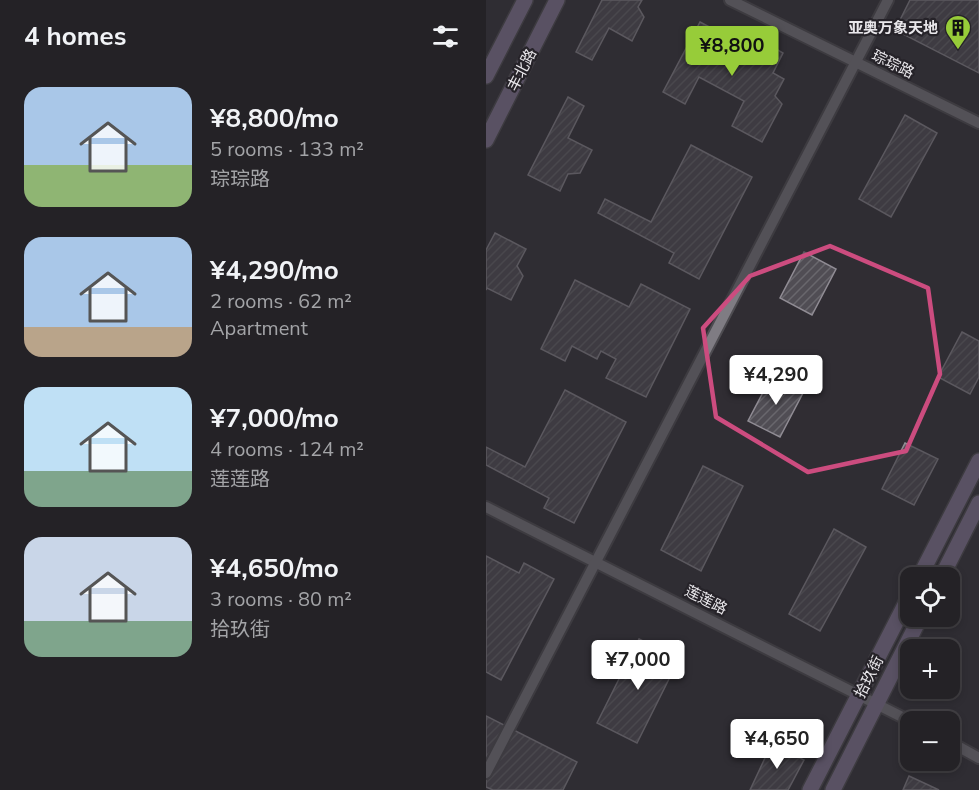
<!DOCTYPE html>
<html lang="en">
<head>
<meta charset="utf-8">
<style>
	body { margin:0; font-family:"Nunito Sans","Noto Sans SC",sans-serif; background:#2c2a2e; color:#f1f3f6; height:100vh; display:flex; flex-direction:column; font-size:22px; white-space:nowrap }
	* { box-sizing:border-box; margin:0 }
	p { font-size:20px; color:#a3a4a7 }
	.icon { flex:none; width:33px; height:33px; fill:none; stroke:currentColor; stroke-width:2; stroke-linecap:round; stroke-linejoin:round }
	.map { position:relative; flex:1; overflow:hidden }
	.details { display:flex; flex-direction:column; background:#242226; width:486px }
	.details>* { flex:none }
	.controls { position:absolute; left:414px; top:567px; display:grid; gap:12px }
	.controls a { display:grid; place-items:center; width:60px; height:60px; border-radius:12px; background:#242226; box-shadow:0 3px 9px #0003,0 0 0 2px #413f43; font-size:30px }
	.price { position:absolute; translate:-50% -51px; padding:0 14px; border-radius:6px; background:#fff; color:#222; font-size:20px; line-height:39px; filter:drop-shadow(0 2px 3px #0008) }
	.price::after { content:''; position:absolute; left:50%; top:36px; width:18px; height:14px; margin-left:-9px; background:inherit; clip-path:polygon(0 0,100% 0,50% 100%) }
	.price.selected { background:#97cc39; color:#111 }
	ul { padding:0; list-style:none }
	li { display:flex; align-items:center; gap:18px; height:150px; padding:0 24px }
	li span { display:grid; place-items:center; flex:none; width:168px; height:120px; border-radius:18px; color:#555 }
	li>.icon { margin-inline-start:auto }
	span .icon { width:72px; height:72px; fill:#fffc; stroke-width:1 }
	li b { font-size:26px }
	h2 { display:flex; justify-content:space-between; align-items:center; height:72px; padding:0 24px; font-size:26px }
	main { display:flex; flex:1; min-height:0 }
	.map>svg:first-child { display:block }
</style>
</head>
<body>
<main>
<section class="details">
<h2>4 homes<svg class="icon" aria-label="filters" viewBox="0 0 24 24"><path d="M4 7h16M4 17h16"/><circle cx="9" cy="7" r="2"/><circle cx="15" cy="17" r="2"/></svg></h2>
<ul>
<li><span style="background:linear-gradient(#a9c7e8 65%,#8fb573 0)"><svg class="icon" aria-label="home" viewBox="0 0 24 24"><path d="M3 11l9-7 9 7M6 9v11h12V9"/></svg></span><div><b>¥8,800/mo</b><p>5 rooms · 133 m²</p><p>琮琮路</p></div></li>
<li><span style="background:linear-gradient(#a9c7e8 75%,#b9a48a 0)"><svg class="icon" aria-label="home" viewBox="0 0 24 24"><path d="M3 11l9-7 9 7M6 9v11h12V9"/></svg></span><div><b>¥4,290/mo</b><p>2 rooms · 62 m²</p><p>Apartment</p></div></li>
<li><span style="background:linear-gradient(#bfe0f5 70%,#7fa58c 0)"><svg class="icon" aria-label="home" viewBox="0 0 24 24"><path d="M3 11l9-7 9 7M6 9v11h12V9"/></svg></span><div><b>¥7,000/mo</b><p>4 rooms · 124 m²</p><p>莲莲路</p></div></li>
<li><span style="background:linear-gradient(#c9d6e8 70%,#7fa58c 0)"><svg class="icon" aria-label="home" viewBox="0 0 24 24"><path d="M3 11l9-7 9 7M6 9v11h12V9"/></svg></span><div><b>¥4,650/mo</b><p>3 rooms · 80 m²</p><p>拾玖街</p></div></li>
</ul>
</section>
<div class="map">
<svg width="493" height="790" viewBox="0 0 493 790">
	<defs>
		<pattern id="building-hatch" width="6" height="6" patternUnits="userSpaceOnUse" patternTransform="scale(1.5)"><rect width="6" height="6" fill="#504d54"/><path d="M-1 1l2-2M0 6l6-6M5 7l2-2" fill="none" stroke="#69676d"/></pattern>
	</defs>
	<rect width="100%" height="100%" fill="#302d33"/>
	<g fill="url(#building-hatch)" stroke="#908c94" stroke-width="1.5">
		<polygon points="116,0 156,0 152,7 158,17 146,41 123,28 106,60 90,52"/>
		<polygon points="424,0 493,0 493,73 409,30"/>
		<polygon points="214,22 274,54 280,43 297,53 287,73 298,79 289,96 296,104 276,142 246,126 258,101 213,77 199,104 177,92"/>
		<polygon points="82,97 98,106 82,138 106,150 94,173 82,174 74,191 42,175"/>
		<polygon points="419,115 451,133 405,217 373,199"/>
		<polygon points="205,145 266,177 213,279 183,263 188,253 112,213 119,199 165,222"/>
		<polygon points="9,233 40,249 31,266 37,276 25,300 1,288 0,290 0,250"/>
		<polygon points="318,252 350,269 326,315 294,298"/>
		<polygon points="89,280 143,307 155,284 204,309 160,397 120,378 130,359 115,351 111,359 86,346 79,361 55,349"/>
		<polygon points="476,332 493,341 493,377 484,394 452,377"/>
		<polygon points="286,375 318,391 294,437 262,421"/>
		<polygon points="79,390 140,422 88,523 58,508 63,498 0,465 0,447 39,467"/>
		<polygon points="419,443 452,459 428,505 396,489"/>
		<polygon points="217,466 257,486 215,571 175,550"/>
		<polygon points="348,529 380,547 334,631 303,614"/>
		<polygon points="0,556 33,573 38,563 68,579 15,680 0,672"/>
		<polygon points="153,639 193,659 151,743 111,723"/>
		<polygon points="0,716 91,762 77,790 7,790 0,787"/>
		<polygon points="286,743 318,760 302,790 264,790"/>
		<polygon points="423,776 453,790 417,790"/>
	</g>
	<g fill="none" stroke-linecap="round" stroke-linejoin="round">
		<defs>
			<g id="street">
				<polyline points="244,0 493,123"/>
				<polyline points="0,507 426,722"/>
				<polyline points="464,742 493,758"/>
				<polyline points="0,773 402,0"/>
			</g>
			<g id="secondary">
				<polyline points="0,76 39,0"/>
				<polyline points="0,140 71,0"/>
				<polyline points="433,578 493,461"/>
				<polyline points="455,578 493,503"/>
				<polyline points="324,790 424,595"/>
				<polyline points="347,790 435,616"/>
			</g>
		</defs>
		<use href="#street" stroke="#4e4c51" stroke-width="14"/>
		<use href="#secondary" stroke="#4e4c51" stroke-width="18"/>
		<use href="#street" stroke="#7f7c83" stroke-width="10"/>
		<use href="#secondary" stroke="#8d7d9d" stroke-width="15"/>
	</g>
	<path d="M0 0H493V790H0ZM344 246 442 288 454 374 420 451 322 472 230 417 217 328 264 276Z" fill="#302d33" fill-opacity=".55" fill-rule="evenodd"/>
	<path fill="none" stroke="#cc4c7f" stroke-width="4.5" stroke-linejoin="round" d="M344 246 442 288 454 374 420 451 322 472 230 417 217 328 264 276Z"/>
	<defs>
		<symbol id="building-pin" viewBox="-11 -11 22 30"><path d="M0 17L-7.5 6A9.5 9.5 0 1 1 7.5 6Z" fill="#97cc39" stroke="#262329"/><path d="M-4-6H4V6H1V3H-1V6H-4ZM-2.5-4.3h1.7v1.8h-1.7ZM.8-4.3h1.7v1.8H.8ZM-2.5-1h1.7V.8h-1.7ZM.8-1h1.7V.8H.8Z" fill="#111"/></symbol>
	</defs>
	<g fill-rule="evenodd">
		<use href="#building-pin" x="457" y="13" width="30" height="40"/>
	</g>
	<g text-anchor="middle" stroke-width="4.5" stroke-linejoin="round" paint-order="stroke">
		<g font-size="15" font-weight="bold" fill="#e9e7eb" stroke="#262329" text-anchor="end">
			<text x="452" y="33">亚奥万象天地</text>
		</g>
		<g font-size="15" fill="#e9e7eb" stroke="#262329">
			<text transform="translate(407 64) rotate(26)" y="5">琮琮路</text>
			<text transform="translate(36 70) rotate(-63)" y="5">丰北路</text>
			<text transform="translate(220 600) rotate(27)" y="5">莲莲路</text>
			<text transform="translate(383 677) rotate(-63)" y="5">拾玖街</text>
		</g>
	</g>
</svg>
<div class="controls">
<a><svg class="icon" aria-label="locate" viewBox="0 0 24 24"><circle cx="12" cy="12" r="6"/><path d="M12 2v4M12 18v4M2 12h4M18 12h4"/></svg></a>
<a>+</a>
<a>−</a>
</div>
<b class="price selected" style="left:246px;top:77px">¥8,800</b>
<b class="price" style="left:290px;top:406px">¥4,290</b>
<b class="price" style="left:152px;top:691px">¥7,000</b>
<b class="price" style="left:291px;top:770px">¥4,650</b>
</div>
</main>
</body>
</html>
